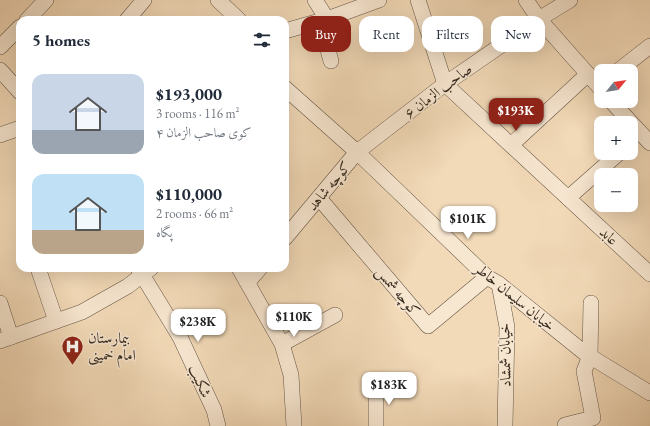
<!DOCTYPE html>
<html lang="en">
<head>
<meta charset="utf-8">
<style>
	body { margin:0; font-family:"EB Garamond",Amiri,serif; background:#f6f6f7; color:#1f2937; height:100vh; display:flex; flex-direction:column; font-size:15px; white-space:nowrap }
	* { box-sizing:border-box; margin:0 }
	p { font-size:13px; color:#747a83 }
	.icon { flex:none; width:22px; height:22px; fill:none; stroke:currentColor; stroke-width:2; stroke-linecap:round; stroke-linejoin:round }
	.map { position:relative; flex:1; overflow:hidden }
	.drawer { position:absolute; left:16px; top:16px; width:273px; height:256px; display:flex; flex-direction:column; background:#fff; border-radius:12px; box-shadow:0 4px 16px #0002 }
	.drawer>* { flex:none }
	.top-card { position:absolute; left:301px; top:16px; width:289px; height:36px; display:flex; gap:8px }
	.needle { width:26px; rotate:60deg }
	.controls { position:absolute; left:594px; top:64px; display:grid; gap:8px }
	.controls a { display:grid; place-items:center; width:44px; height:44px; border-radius:8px; background:#fff; box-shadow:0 4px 16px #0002; font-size:20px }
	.price { position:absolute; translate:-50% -34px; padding:0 9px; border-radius:8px; background:#fff; color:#222; font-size:13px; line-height:26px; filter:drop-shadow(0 1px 2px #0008) }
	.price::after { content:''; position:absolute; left:50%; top:24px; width:12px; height:9px; margin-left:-6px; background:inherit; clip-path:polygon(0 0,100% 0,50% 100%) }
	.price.active { background:#8f2418; color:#fff }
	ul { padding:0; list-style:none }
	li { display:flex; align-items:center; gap:12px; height:100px; padding:0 16px }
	li span { display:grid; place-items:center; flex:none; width:112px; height:80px; border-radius:12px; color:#555 }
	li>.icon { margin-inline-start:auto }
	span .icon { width:48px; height:48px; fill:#fffc; stroke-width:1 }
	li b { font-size:17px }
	h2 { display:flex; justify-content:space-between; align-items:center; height:48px; padding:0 16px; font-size:17px }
	.tag { padding:0 14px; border-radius:12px; background:#fff; box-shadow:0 4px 16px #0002; font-size:14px; line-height:36px }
	.tag.active { background:#8f2418; color:#fff }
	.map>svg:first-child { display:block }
</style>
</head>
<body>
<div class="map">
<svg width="650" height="426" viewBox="0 0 650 426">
	<rect width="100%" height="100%" fill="#f2d9b7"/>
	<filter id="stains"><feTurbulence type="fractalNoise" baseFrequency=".005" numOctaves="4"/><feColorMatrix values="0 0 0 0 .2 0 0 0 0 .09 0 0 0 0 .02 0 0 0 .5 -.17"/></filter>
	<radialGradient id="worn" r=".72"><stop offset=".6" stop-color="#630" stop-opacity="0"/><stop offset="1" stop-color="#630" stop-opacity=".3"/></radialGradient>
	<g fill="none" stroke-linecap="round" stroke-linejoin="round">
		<defs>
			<g id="minor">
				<polyline points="218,0 239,20"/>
				<polyline points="315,0 327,19"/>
				<polyline points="418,0 445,84 650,274"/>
				<polyline points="526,0 539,19 601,89"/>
				<polyline points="27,20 46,0"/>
				<polyline points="127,20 144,0"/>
				<polyline points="320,21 331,61"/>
				<polyline points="285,31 327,19 379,0"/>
				<polyline points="0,47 20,27"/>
				<polyline points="0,70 20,92"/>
				<polyline points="618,71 650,46"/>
				<polyline points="285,88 357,152 487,277 499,284 586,354 650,393"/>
				<polyline points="611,101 650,143"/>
				<polyline points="0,135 20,128"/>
				<polyline points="511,145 588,74"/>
				<polyline points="319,198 428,326 487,277"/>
				<polyline points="568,198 619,153"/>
				<polyline points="285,238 357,152 445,84 539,19 570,0"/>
				<polyline points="38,268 56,321"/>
				<polyline points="138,268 180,337 214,410 218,426"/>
				<polyline points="239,268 282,344 291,375 294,426"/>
				<polyline points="248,282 260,268"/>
				<polyline points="499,284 507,327 505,426"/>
				<polyline points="0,303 11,337"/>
				<polyline points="0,341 82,312 128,286 151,268"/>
				<polyline points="282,344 335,315"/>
				<polyline points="376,387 376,426"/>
				<polyline points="565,425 593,418 584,371 590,356 591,303"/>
			</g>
		</defs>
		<use href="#minor" stroke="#655646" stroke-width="16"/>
		<use href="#minor" stroke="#f7e6d0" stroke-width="15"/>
	</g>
	<defs>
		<symbol id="hospital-pin" viewBox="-11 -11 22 30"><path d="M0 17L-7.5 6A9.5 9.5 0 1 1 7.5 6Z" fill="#8f2418" stroke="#f7e6d0"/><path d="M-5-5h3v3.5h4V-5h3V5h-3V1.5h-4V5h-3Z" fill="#fff"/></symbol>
	</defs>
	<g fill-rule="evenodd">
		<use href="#hospital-pin" x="60" y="334" width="25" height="34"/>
	</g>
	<g text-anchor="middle" stroke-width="3" stroke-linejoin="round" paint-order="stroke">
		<g font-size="15" fill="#362b20" stroke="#f7e6d0">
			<text transform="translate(438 91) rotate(-37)" y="5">صاحب الزمان ۶</text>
			<text transform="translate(329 186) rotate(-50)" y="5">کوچه شاهد</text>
			<text transform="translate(609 236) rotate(43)" y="5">عابد</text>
			<text transform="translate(398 291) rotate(50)" y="5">کوچه شمس</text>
			<text transform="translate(515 297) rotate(39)" y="5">خیابان سلیمان خاطر</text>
			<text transform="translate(505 355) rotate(-91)" y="5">خیابان شمشاد</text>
			<text transform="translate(200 381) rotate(65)" y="5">شکیب</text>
		</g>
		<g font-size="15" fill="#362b20" stroke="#f7e6d0" text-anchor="start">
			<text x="88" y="343">بیمارستان<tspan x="88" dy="17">امام خمینی</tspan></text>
		</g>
	</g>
	<rect width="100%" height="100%" filter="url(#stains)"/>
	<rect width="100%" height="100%" fill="url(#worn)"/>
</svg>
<div class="controls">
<a><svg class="needle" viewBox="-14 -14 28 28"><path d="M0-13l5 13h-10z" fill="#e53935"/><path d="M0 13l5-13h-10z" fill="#747a83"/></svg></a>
<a>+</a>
<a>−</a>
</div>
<b class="price active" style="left:516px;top:132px">$193K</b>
<b class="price" style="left:468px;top:240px">$101K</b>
<b class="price" style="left:294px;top:338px">$110K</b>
<b class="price" style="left:198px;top:343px">$238K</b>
<b class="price" style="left:389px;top:406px">$183K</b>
<div class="top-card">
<a class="tag active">Buy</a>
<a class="tag">Rent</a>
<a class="tag">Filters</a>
<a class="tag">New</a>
</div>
<section class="drawer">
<h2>5 homes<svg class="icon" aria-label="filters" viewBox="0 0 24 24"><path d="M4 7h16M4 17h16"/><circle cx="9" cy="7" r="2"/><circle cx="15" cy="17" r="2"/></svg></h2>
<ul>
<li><span style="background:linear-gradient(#c9d6e8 70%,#9aa5b1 0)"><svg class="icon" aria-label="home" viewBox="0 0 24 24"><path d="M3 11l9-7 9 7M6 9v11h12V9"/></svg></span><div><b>$193,000</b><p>3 rooms · 116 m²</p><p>کوی صاحب الزمان ۴</p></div></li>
<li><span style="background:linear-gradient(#bfe0f5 70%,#b9a48a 0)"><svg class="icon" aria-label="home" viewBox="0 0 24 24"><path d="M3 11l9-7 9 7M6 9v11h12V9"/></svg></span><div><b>$110,000</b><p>2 rooms · 66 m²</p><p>پگاه</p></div></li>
</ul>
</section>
</div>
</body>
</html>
